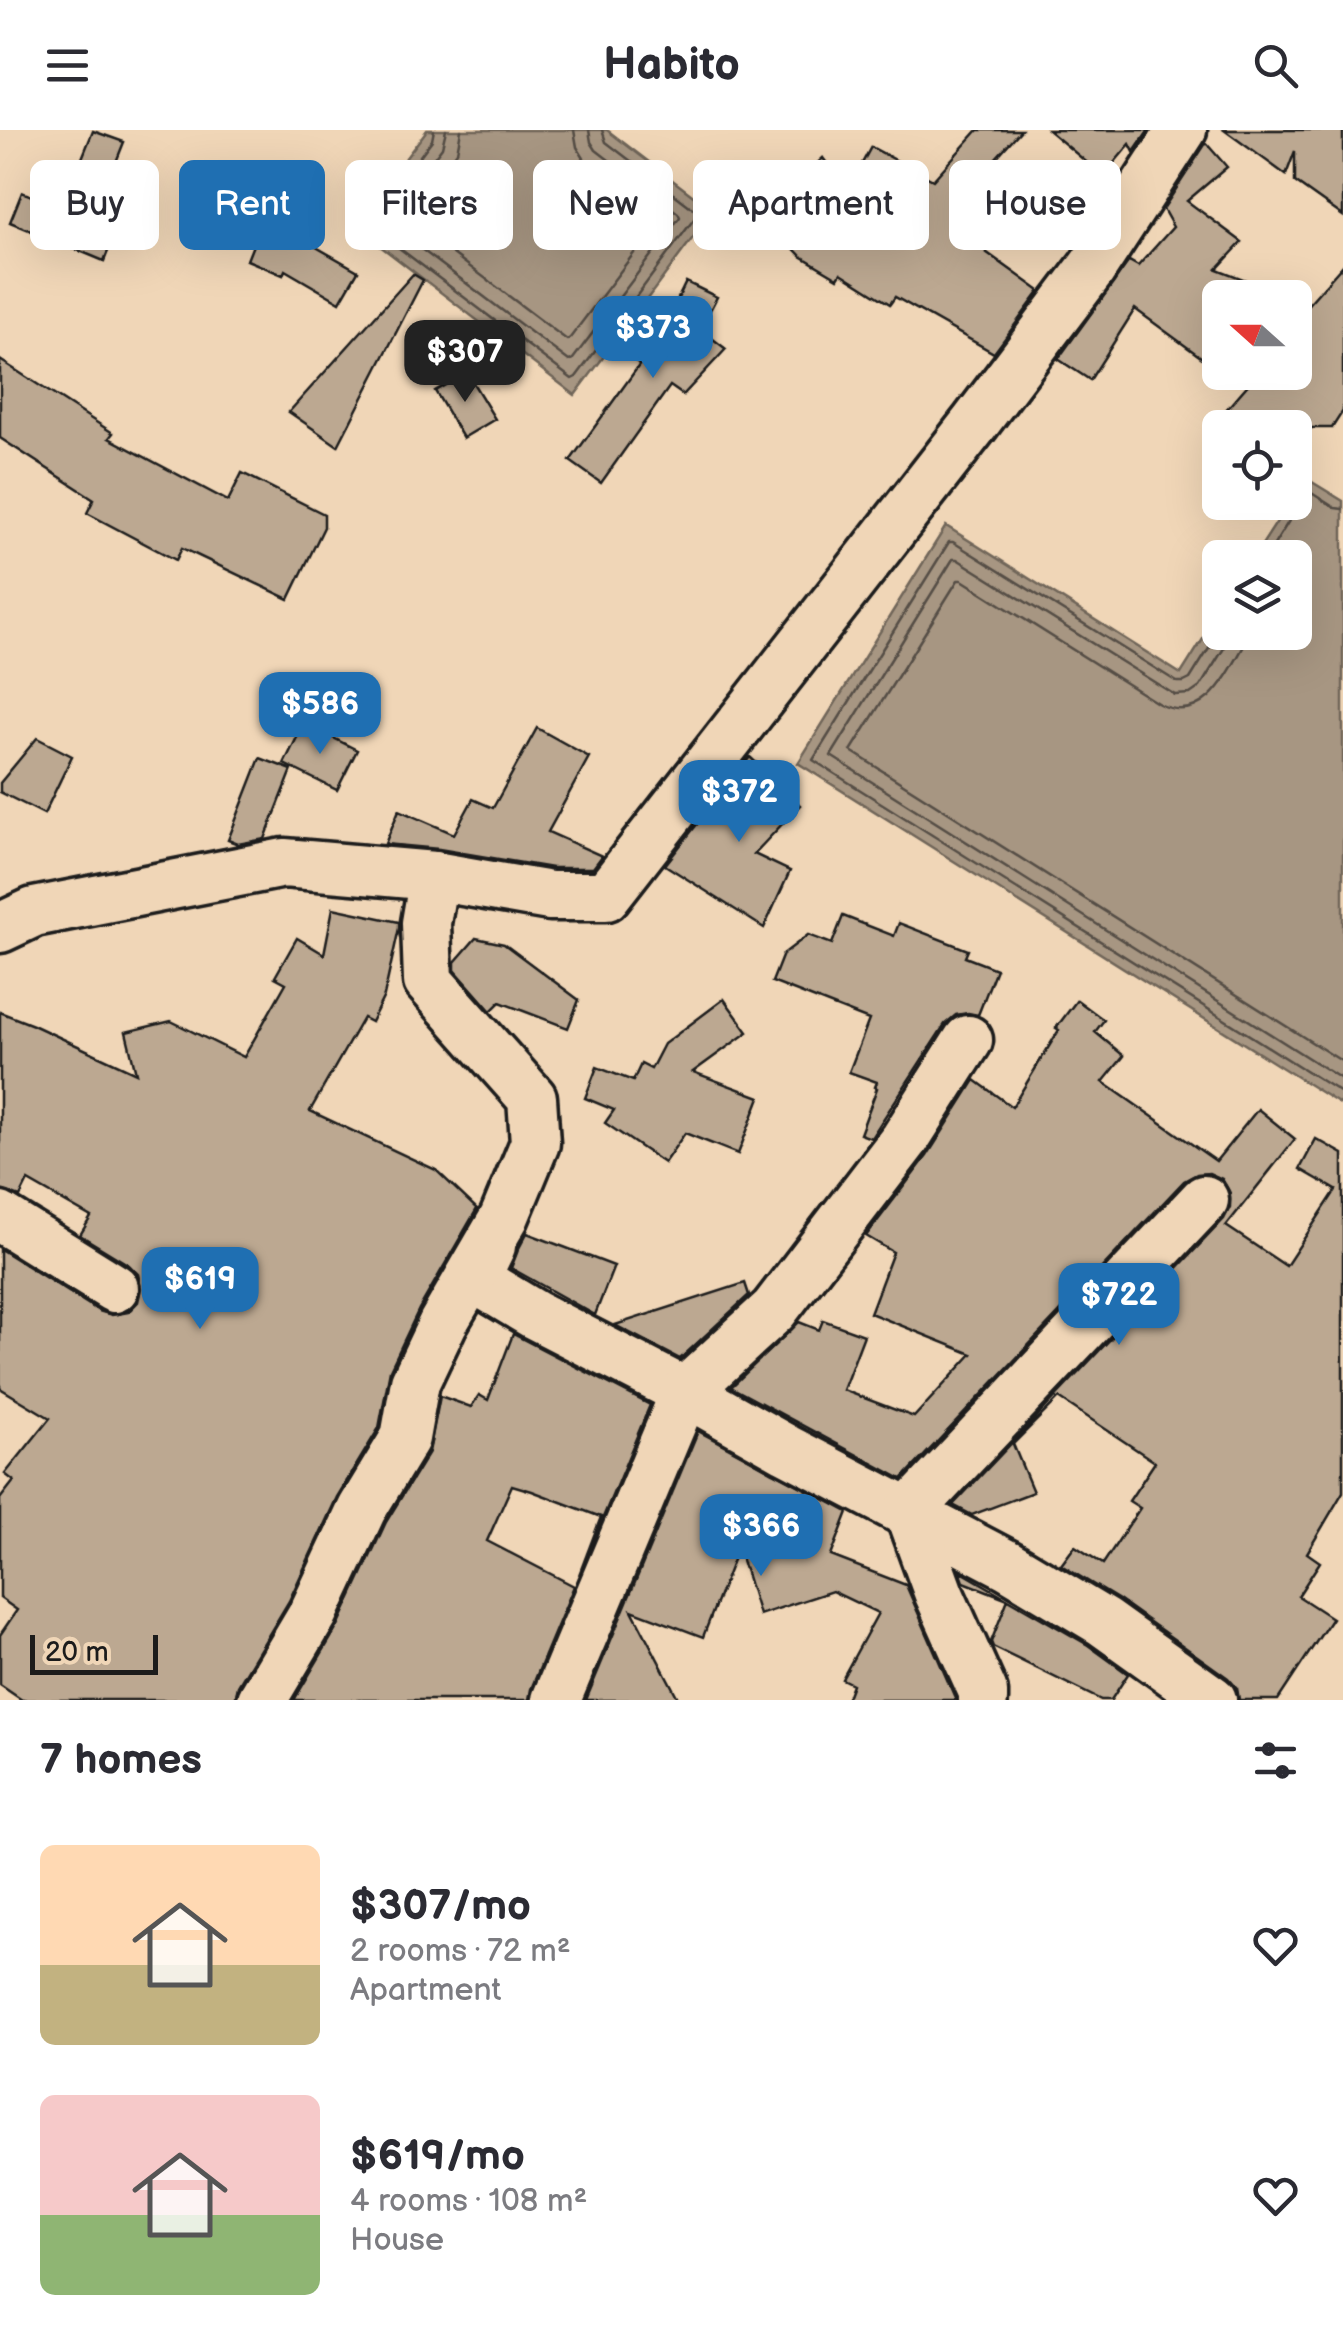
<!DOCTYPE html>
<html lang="en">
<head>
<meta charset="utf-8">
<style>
	body { margin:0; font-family:"Balsamiq Sans",sans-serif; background:#f7f7f7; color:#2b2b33; height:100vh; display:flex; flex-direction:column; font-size:38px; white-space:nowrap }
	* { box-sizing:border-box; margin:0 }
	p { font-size:32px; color:#7c7c81 }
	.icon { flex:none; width:55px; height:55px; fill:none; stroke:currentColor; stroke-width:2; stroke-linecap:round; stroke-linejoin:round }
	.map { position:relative; height:1570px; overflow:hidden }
	.drawer { display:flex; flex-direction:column; background:#fff; flex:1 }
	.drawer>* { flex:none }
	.hud { position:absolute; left:30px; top:30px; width:1285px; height:90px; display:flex; gap:20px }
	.needle { width:65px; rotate:291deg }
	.controls { position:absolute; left:1202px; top:150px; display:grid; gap:20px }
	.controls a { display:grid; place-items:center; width:110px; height:110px; border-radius:15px; background:#fff; box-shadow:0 10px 40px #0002; font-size:50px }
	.scale { position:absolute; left:30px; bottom:25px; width:128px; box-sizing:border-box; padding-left:10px; border:5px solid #1c1c1c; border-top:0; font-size:28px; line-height:35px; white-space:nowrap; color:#1c1c1c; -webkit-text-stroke:8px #f0d6b7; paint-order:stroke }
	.price { position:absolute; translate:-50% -85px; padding:0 22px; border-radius:20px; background:#1f6fb2; color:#fff; font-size:32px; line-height:65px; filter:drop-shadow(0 2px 5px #0008) }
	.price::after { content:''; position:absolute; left:50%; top:60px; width:30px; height:22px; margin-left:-15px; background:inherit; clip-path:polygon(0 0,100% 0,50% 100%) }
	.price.active { background:#222; color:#fff }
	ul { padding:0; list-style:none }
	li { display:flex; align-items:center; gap:30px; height:250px; padding:0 40px }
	li span { display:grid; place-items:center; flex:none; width:280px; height:200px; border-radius:15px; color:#555 }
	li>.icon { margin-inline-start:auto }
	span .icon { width:120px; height:120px; fill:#fffc; stroke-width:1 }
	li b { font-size:42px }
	h2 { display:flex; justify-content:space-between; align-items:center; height:120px; padding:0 40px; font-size:42px }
	.pill { padding:0 35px; border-radius:15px; background:#fff; box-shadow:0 10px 40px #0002; font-size:35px; line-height:90px }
	.pill.active { background:#1f6fb2; color:#fff }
	header { display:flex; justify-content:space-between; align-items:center; height:130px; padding:0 40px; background:#fff; font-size:45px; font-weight:800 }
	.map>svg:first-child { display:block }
</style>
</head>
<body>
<header><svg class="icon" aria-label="menu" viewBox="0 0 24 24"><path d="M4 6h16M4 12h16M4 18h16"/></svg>Habito<svg class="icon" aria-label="search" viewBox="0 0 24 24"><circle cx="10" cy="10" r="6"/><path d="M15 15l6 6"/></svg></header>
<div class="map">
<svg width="1343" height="1570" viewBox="0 0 1343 1570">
	<rect width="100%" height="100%" fill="#f0d6b7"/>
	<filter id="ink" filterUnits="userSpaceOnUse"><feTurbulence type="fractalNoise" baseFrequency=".01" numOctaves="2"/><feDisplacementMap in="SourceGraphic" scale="20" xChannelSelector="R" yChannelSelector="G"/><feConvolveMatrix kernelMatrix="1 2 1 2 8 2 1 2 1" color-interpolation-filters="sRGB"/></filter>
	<g filter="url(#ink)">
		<g fill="#a79682" stroke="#6f6559" stroke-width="2.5">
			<polygon points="427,0 607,0 713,81 575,265 354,96"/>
			<polygon points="1304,347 1343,371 1343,976 798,633 946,396 1181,544 1220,482 1220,502 1295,502 1295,428 1254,427 1289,373 1295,372 1295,362"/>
		</g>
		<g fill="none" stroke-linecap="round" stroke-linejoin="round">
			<g stroke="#544d45" stroke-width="2.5">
				<polyline points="434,0 432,10 371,91 370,96 572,249 576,247 697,85 695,80 606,12 602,0"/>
				<polyline points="446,0 442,17 388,88 388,94 569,231 573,229 680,87 678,83 596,20 591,12 589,0"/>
				<polyline points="461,0 457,22 409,85 408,90 567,210 570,208 659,90 657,86 585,30 577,17 574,0"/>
				<polyline points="1266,428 1295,381 1299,366 1310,362 1335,378 1343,379"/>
				<polyline points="1220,501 1190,549 1184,552 1177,552 953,412 949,412 813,630 1343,964"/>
				<polyline points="1234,502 1200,557 1190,564 1175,565 957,429 953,429 831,626 1343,950"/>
				<path d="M1252 502C1231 536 1208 598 1159 574L962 450H958L851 621 1343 932"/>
			</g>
		</g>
		<g fill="#bca891" stroke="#1c1c1c" stroke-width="2.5">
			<polygon points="978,0 1021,0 960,68 1002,90 986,122 1040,161 994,223 895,167 890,174 841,143 838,148 801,126 762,85 823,28 847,61 871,17 933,50"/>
			<polygon points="1048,0 1149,0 1134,22 1130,14 1103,46"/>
			<polygon points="1224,0 1343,0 1343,86 1295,52 1295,21 1286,45"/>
			<polygon points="93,1 124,12 95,85 119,94 104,131 10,92 22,62 62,78"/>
			<polygon points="1206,13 1227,37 1187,71 1242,112 1217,139 1285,165 1284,168 1220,168 1220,241 1135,179 1090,250 1058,229 1129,131 1138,136 1173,97 1163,79"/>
			<polygon points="264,87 358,141 340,172 285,140 283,145 247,130"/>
			<polygon points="1343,135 1343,281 1332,298 1210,298 1259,242 1295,242 1295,189"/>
			<polygon points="413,144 423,150 338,316 289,282"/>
			<polygon points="686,152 717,167 700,199 726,219 683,265 670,256 601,353 570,331 640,234 634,230 665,195"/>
			<polygon points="0,230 113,303 109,308 228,371 242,343 324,384 324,397 289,469 182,418 176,430 87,383 94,369 0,308"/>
			<polygon points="467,243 495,289 463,308 435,261"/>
			<polygon points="304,593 357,620 337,660 284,634"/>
			<polygon points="537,598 589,627 548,702 602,726 593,738 552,738 439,719 385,714 399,680 454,704 473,669 493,678"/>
			<polygon points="37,608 72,626 44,684 0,662 0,653"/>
			<polygon points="750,627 800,675 754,724 790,741 764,798 665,735"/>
			<polygon points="260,628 292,640 265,709 238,714 228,710"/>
			<polygon points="333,778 399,792 399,798 384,866 371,892 363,888 310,981 436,1040 477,1079 419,1179 390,1240 379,1298 337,1367 289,1471 238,1556 235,1570 22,1570 0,1555 0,1505 17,1480 0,1468 0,1369 14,1351 5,1344 50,1288 0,1258 0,1119 99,1181 112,1185 128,1182 138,1172 141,1158 138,1144 129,1135 80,1105 91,1087 28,1051 20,1067 0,1060 0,882 33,895 136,943 126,902 171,891 244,927 286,853 275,847 297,808 324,824"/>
			<polygon points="843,786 894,806 899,793 968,820 965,827 996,839 978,885 968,883 956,885 945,894 871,1008 860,1004 877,958 875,957 877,952 849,942 869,890 772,852 783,824 808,805 832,814"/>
			<polygon points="476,808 504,814 579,870 568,898 500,872 491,881 455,840 455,832"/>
			<polygon points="724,869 748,902 693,942 760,967 738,1024 685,1003 664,1033 605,993 614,980 585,968 597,937 633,951 641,934 651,939 664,914"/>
			<polygon points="1077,870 1104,890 1095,902 1124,926 1103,952 1216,1031 1258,979 1295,1009 1226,1096 1286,1136 1336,1060 1300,1039 1316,1009 1343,1024 1343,1362 1307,1423 1320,1432 1298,1466 1332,1488 1278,1570 1239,1570 1237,1558 1228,1548 1119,1470 1061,1435 1075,1416 1103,1434 1140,1378 1129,1371 1155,1332 1059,1268 1013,1314 1033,1362 972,1385 953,1375 1224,1089 1230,1077 1230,1063 1222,1049 1209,1043 1197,1044 1184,1051 902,1349 731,1257 799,1192 819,1200 823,1190 864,1205 843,1260 914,1287 972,1224 870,1183 893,1122 866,1106 927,1026 975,950 1012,977 1059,900 1056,898"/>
			<polygon points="527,1103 614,1136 595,1185 511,1138 518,1120"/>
			<polygon points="745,1153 749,1165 680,1229 615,1195"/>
			<polygon points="513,1204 650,1275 579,1445 601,1387 532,1361 512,1355 487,1411 574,1456 531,1559 529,1570 294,1570 338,1496 386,1392 429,1322 440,1266 471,1277 479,1265 488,1270"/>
			<polygon points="698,1301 848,1382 831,1426 906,1455 956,1570 846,1570 852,1554 842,1549 878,1483 832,1461 759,1485 738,1417 703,1507 632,1480 679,1570 586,1570"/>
			<polygon points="960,1441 1088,1515 1128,1544 1111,1570 1101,1570 993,1517 991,1512 1008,1469 964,1452"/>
		</g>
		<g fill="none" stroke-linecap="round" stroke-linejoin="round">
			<defs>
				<g id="street">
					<polyline points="0,798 34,782 284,733 434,746 550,766 606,766 975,293 1092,138 1182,0"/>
					<polyline points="0,1087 114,1158"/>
					<polyline points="491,1116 475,1149 535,1185 685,1262 786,1319 1008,1435 1103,1492 1212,1570"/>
					<polyline points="262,1570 313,1484 362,1379 405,1308 415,1252 443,1193 504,1088 535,1013 532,968 428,851 426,793 434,746"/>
					<polyline points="556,1570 685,1262 774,1180 905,1009 968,910"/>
					<polyline points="983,1570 983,1562 939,1464 909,1382 1204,1070"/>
				</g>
			</defs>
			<use href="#street" stroke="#1c1c1c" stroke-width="55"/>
			<use href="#street" stroke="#f0d6b7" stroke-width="48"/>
		</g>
	</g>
</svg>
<div class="controls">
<a><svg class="needle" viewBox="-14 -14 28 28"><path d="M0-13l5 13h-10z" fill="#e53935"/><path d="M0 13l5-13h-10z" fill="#7c7c81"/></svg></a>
<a><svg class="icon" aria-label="locate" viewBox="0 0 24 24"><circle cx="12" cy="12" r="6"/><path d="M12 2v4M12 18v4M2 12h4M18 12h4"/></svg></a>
<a><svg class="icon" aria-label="layers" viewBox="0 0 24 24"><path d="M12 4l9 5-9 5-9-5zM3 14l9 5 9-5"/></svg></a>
</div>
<div class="scale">20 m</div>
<b class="price" style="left:653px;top:251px">$373</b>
<b class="price active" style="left:465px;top:275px">$307</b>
<b class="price" style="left:320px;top:627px">$586</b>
<b class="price" style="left:739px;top:715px">$372</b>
<b class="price" style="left:200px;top:1202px">$619</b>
<b class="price" style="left:1119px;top:1218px">$722</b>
<b class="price" style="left:761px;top:1449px">$366</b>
<div class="hud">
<a class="pill">Buy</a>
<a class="pill active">Rent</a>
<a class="pill">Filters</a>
<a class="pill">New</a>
<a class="pill">Apartment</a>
<a class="pill">House</a>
</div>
</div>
<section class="drawer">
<h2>7 homes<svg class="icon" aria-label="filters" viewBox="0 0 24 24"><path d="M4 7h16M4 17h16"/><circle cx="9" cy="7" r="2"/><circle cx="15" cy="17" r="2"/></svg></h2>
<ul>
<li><span style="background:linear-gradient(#ffd9b3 60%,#c2b280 0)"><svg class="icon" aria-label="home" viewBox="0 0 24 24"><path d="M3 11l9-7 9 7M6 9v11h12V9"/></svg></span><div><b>$307/mo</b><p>2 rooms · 72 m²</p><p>Apartment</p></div><svg class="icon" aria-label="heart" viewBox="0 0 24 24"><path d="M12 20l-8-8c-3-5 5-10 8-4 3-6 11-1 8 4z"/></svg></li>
<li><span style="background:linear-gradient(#f6c9c9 60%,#8fb573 0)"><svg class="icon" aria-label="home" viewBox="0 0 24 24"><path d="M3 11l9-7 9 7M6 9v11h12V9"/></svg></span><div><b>$619/mo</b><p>4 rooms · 108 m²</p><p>House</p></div><svg class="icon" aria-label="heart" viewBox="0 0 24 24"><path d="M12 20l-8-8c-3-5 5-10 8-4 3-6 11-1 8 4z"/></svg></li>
</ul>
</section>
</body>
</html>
